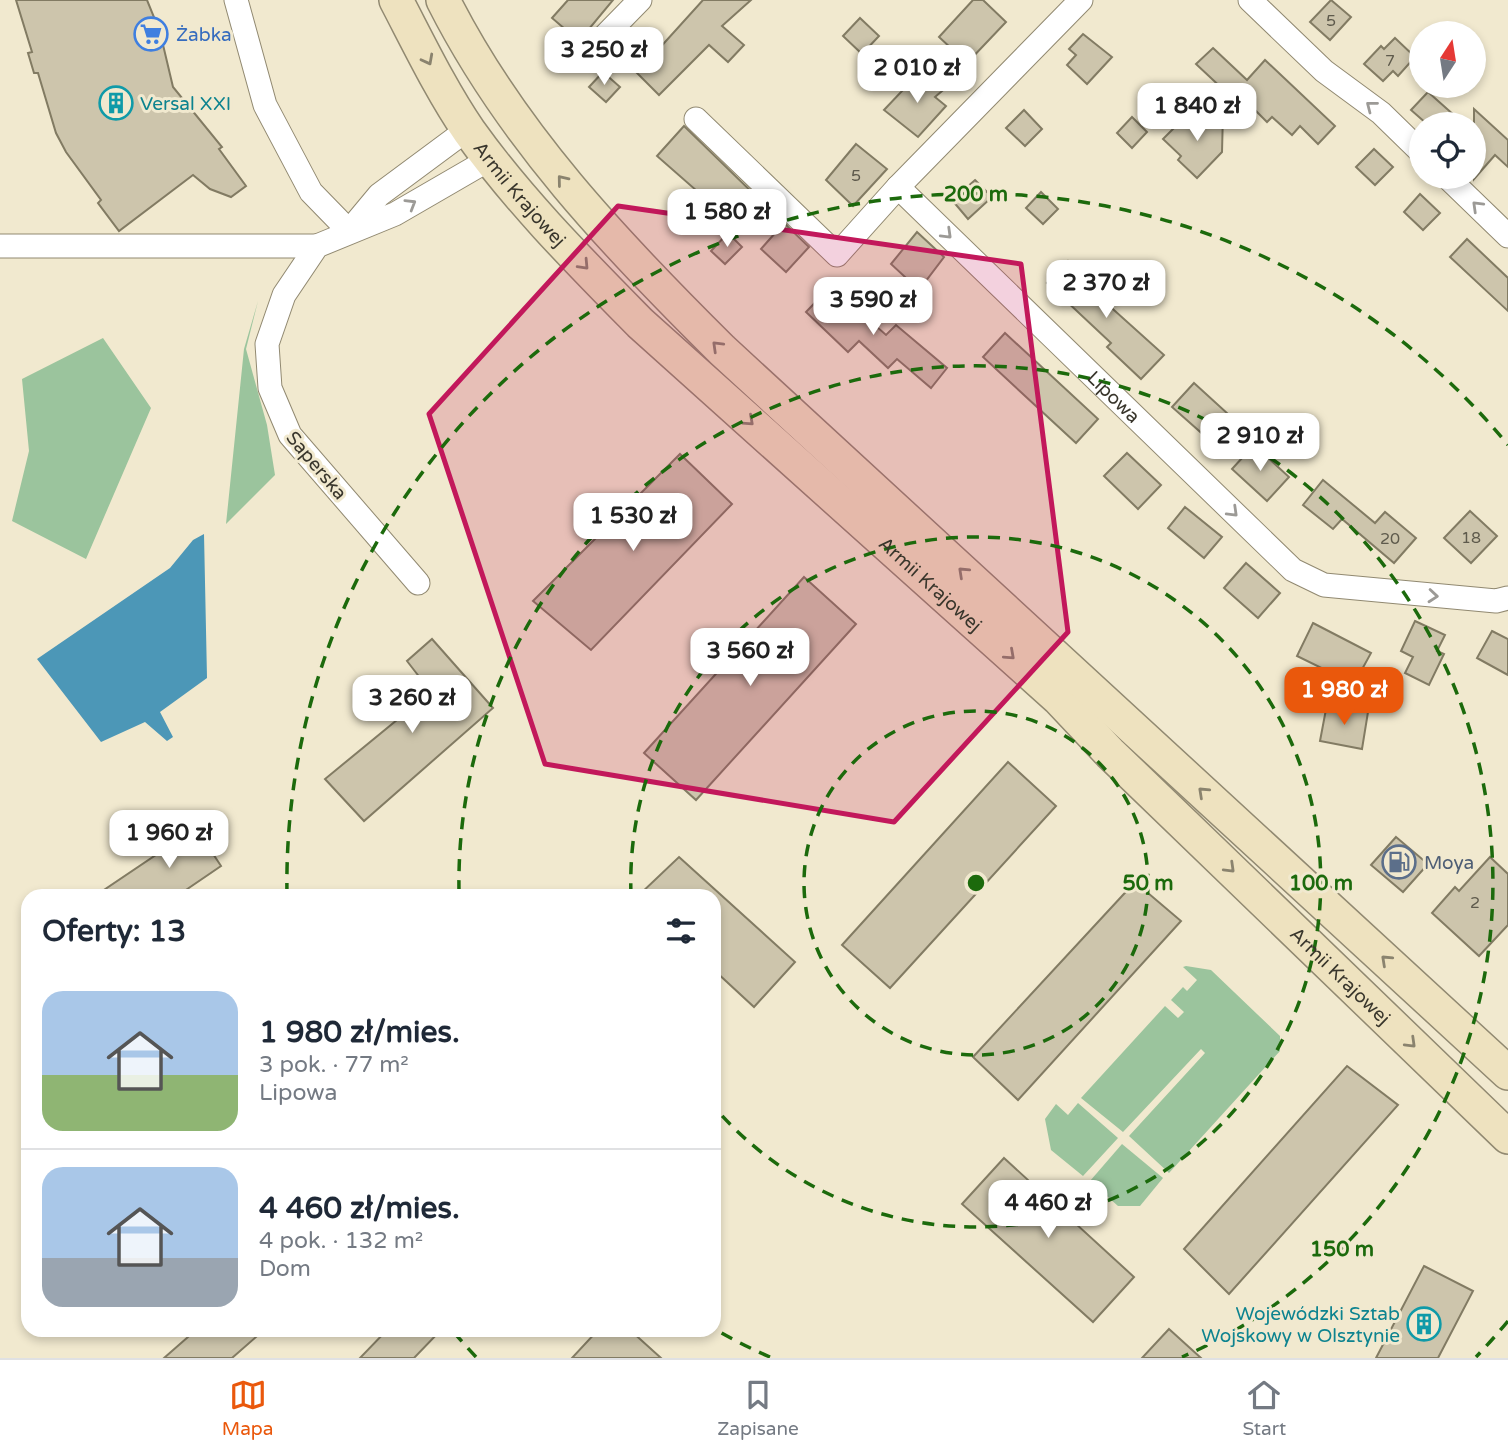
<!DOCTYPE html>
<html lang="pl">
<head>
<meta charset="utf-8">
<style>
	body { margin:0; font-family:"Varela Round",sans-serif; background:#f6f6f7; color:#1f2937; height:100vh; display:flex; flex-direction:column; font-size:26px; white-space:nowrap }
	* { box-sizing:border-box; margin:0 }
	p { font-size:23px; color:#747a83 }
	.icon { flex:none; width:38px; height:38px; fill:none; stroke:currentColor; stroke-width:2; stroke-linecap:round; stroke-linejoin:round }
	.map { position:relative; flex:1; overflow:hidden }
	.details { position:absolute; left:21px; top:889px; width:700px; height:448px; display:flex; flex-direction:column; background:#fff; border-radius:21px; box-shadow:0 4px 10px #0003 }
	.details>* { flex:none }
	.needle { width:46px; rotate:12deg }
	.tools { position:absolute; left:1409px; top:21px; display:grid; gap:14px }
	.tools a { display:grid; place-items:center; width:77px; height:77px; border-radius:50%; background:#fff; box-shadow:0 4px 10px #0003; font-size:35px }
	.price { position:absolute; translate:-50% -60px; padding:0 16px; border-radius:14px; background:#fff; color:#222; font-size:23px; line-height:46px; filter:drop-shadow(0 2px 4px #0008) }
	.price::after { content:''; position:absolute; left:50%; top:42px; width:21px; height:16px; margin-left:-10px; background:inherit; clip-path:polygon(0 0,100% 0,50% 100%) }
	.price.on { background:#ea580c; color:#fff }
	ul { padding:0; list-style:none }
	li { display:flex; align-items:center; gap:21px; height:175px; padding:0 21px }
	li+li { border-top:2px solid #e0e1e3 }
	li span { display:grid; place-items:center; flex:none; width:196px; height:140px; border-radius:21px; color:#555 }
	li>.icon { margin-inline-start:auto }
	span .icon { width:84px; height:84px; fill:#fffc; stroke-width:1 }
	li b { font-size:30px }
	h2 { display:flex; justify-content:space-between; align-items:center; height:84px; padding:0 21px; font-size:30px }
	.tab-bar { display:flex; justify-content:space-around; align-items:center; height:98px; border-top:2px solid #e0e1e3; background:#fff; font-size:19px; color:#747a83 }
	.tab-bar a { display:grid; justify-items:center; gap:4px }
	.tab-bar .on { color:#ea580c }
	.map>svg:first-child { display:block }
</style>
</head>
<body>
<div class="map">
<svg width="1508" height="1358" viewBox="0 0 1508 1358">
	<rect width="100%" height="100%" fill="#f1e9cf"/>
	<g fill="#9bc49d">
		<polygon points="258,301 246,349 267,425 275,475 226,524 244,349"/>
		<polygon points="103,338 151,408 86,559 12,521 29,451 22,379"/>
		<polygon points="1186,966 1211,970 1280,1036 1280,1051 1169,1173 1129,1136 1205,1053 1201,1049 1123,1132 1081,1098 1165,1006 1178,1018 1184,1012 1171,1000 1183,987 1187,991 1197,980 1183,967"/>
		<polygon points="1078,1103 1118,1138 1083,1176 1051,1150 1045,1119 1056,1104 1068,1115"/>
		<polygon points="1122,1144 1163,1178 1140,1206 1118,1206 1090,1181"/>
	</g>
	<polygon fill="#4c97b7" points="204,534 207,678 160,712 173,737 167,741 145,722 101,742 37,659 170,568 193,540"/>
	<g fill="#cdc5ac" stroke="#827b63" stroke-width="2">
		<polygon points="16,0 147,0 160,32 173,87 222,147 219,149 246,186 231,197 210,189 193,175 119,231 98,203 101,200 66,152 56,133 38,73 34,73 28,53 32,52"/>
		<polygon points="568,0 613,0 579,41 552,18"/>
		<polygon points="703,0 751,0 722,26 744,45 728,62 709,45 659,95 637,73"/>
		<polygon points="973,0 983,0 1006,22 967,63 939,37"/>
		<polygon points="1331,0 1351,17 1330,40 1310,22"/>
		<polygon points="860,18 879,36 862,54 843,36"/>
		<polygon points="1083,34 1112,57 1087,84 1067,65 1076,55 1069,49"/>
		<polygon points="1395,38 1415,57 1398,76 1393,71 1383,81 1364,64 1381,46 1384,49"/>
		<polygon points="1213,48 1247,80 1265,60 1335,126 1318,144 1300,126 1292,135 1272,117 1267,122 1247,102 1242,107 1196,64"/>
		<polygon points="603,72 620,87 606,102 589,87"/>
		<polygon points="919,73 942,91 935,97 946,106 918,137 884,110"/>
		<polygon points="1428,92 1464,124 1427,124 1411,110"/>
		<polygon points="1474,109 1508,140 1508,167 1495,155 1474,179"/>
		<polygon points="1024,110 1042,129 1025,146 1006,128"/>
		<polygon points="1190,112 1207,128 1223,113 1222,152 1197,178 1178,160 1181,156 1163,139"/>
		<polygon points="1132,117 1147,132 1132,148 1117,133"/>
		<polygon points="684,126 760,200 740,221 710,195 706,199 657,156"/>
		<polygon points="856,144 887,169 853,206 826,180"/>
		<polygon points="1374,149 1393,167 1375,185 1356,167"/>
		<polygon points="975,180 992,197 968,219 952,200"/>
		<polygon points="1041,192 1058,209 1043,224 1026,208"/>
		<polygon points="1420,194 1440,213 1423,230 1404,212"/>
		<polygon points="784,223 809,247 786,272 761,249"/>
		<polygon points="917,232 944,257 919,290 891,264"/>
		<polygon points="728,233 742,247 725,264 711,251"/>
		<polygon points="1467,239 1508,278 1508,311 1450,257"/>
		<polygon points="1068,261 1108,299 1105,302 1164,355 1141,379 1107,347 1111,343 1047,283"/>
		<polygon points="831,286 886,335 896,325 947,368 931,388 897,359 888,368 859,341 848,352 806,312"/>
		<polygon points="1005,333 1098,419 1076,443 983,357"/>
		<polygon points="1194,383 1228,414 1206,437 1172,407"/>
		<polygon points="1254,445 1289,477 1267,501 1232,469"/>
		<polygon points="1127,453 1161,485 1138,509 1104,476"/>
		<polygon points="680,454 732,504 591,650 533,601"/>
		<polygon points="1323,480 1375,523 1385,512 1416,538 1394,563 1342,519 1333,529 1303,505"/>
		<polygon points="1185,507 1222,537 1204,558 1168,528"/>
		<polygon points="1470,511 1497,536 1471,563 1444,538"/>
		<polygon points="1246,563 1280,593 1258,618 1224,588"/>
		<polygon points="804,577 856,624 696,800 644,753"/>
		<polygon points="1415,621 1445,635 1437,651 1444,654 1429,685 1405,673 1413,657 1401,651"/>
		<polygon points="1313,623 1371,653 1354,684 1297,656"/>
		<polygon points="1492,631 1508,639 1508,675 1477,658"/>
		<polygon points="432,639 493,708 364,821 325,779 431,692 407,661"/>
		<polygon points="1327,704 1368,712 1362,749 1320,741"/>
		<polygon points="1008,762 1056,806 890,988 842,945"/>
		<polygon points="196,828 221,866 177,896 95,896"/>
		<polygon points="1396,837 1428,864 1403,892 1371,865"/>
		<polygon points="679,857 795,962 754,1007 714,970 714,896 638,896"/>
		<polygon points="1490,857 1508,874 1508,925 1479,956 1432,913 1455,887 1459,891"/>
		<polygon points="1135,882 1181,921 1018,1100 973,1057"/>
		<polygon points="1347,1066 1398,1105 1229,1294 1184,1249"/>
		<polygon points="1004,1158 1134,1277 1093,1322 962,1204"/>
		<polygon points="1424,1266 1473,1291 1438,1358 1376,1358"/>
		<polygon points="1169,1329 1201,1358 1142,1358"/>
		<polygon points="196,1330 264,1330 232,1358 164,1358"/>
		<polygon points="387,1330 441,1330 414,1358 360,1358"/>
		<polygon points="598,1330 630,1330 661,1358 572,1358"/>
	</g>
	<g fill="none" stroke-linecap="round" stroke-linejoin="round">
		<defs>
			<g id="street">
				<polyline points="236,0 265,105 311,192 349,231"/>
				<polyline points="1250,0 1324,71 1381,113 1421,152"/>
				<polyline points="593,48 640,0"/>
				<polyline points="696,119 837,255 898,187 1081,0"/>
				<polyline points="1447,177 1508,236"/>
				<path id="s1" d="M898 187 1293 570 1324 585 1496 601 1508 598"/>
				<polyline points="349,231 379,195 468,129"/>
				<polyline points="0,246 317,246"/>
				<polyline points="418,583 290,435 270,388 267,344 284,295 317,246 395,214 490,159"/>
			</g>
			<g id="secondary">
				<path id="s2" d="M396 0C419 44 441 90 469 131 519 201 580 262 640 323L1058 698 1110 753 1508 1137"/>
				<path d="M443 0C511 135 615 244 722 350L1508 1073"/>
			</g>
		</defs>
		<use href="#street" stroke="#918971" stroke-width="25"/>
		<use href="#secondary" stroke="#918971" stroke-width="36"/>
		<use href="#street" stroke="#fff" stroke-width="23"/>
		<use href="#secondary" stroke="#eee2bf" stroke-width="33"/>
	</g>
	<defs><path id="oneway-chevron" d="M-2-3.5L2.5 0L-2 3.5" fill="none" stroke-width="1.6" stroke-linecap="round" stroke-linejoin="round" transform="scale(1.75)"/></defs>
	<g stroke="#8a836e">
		<use href="#oneway-chevron" transform="translate(428 60) rotate(62)"/>
		<use href="#oneway-chevron" transform="translate(562 180) rotate(-129)"/>
		<use href="#oneway-chevron" transform="translate(584 265) rotate(47)"/>
		<use href="#oneway-chevron" transform="translate(717 346) rotate(-136)"/>
		<use href="#oneway-chevron" transform="translate(749 421) rotate(42)"/>
		<use href="#oneway-chevron" transform="translate(963 572) rotate(-137)"/>
		<use href="#oneway-chevron" transform="translate(1010 655) rotate(42)"/>
		<use href="#oneway-chevron" transform="translate(1203 792) rotate(-137)"/>
		<use href="#oneway-chevron" transform="translate(1230 868) rotate(44)"/>
		<use href="#oneway-chevron" transform="translate(1386 960) rotate(-137)"/>
		<use href="#oneway-chevron" transform="translate(1411 1043) rotate(44)"/>
	</g>
	<g stroke="#9c9a96">
		<use href="#oneway-chevron" transform="translate(1371 106) rotate(-142)"/>
		<use href="#oneway-chevron" transform="translate(411 204) rotate(-31)"/>
		<use href="#oneway-chevron" transform="translate(1477 206) rotate(-136)"/>
		<use href="#oneway-chevron" transform="translate(947 234) rotate(44)"/>
		<use href="#oneway-chevron" transform="translate(1233 512) rotate(44)"/>
		<use href="#oneway-chevron" transform="translate(1433 596) rotate(5)"/>
	</g>
	<path fill="#c2185b" fill-opacity="0.2" stroke="#c2185b" stroke-width="5" stroke-linejoin="round" d="M618 206 1021 264 1068 632 894 822 545 764 429 414Z"/>
	<g fill="none" stroke="#1c6a0c" stroke-width="3.5" stroke-dasharray="12 9">
		<circle cx="976" cy="883" r="172"/>
		<path d="M631 895A345 345 0 1 1 716 1109"/>
		<path d="M770 1357A517 517 0 0 1 718 1331M459 892A517 517 0 1 1 1182 1357"/>
		<path d="M1508 1321A689 689 0 0 1 1476 1357M476 1357A689 689 0 0 1 452 1330M287 895A689 689 0 0 1 1508 445"/>
	</g>
	<defs>
		<symbol id="supermarket-ring" viewBox="-11 -11 22 22"><circle r="9.5" fill="#f1e9cf" stroke="#3f7fe0" stroke-width="1.5"/><path d="M-6-5.5h2.5l.6 2H6L4.5 2H-2.5L-4.4-4H-6ZM-1.5 3.2a1.3 1.3 0 1 0 .1 0ZM3 3.2a1.3 1.3 0 1 0 .1 0Z" fill="#3f7fe0"/></symbol>
		<symbol id="building-ring" viewBox="-11 -11 22 22"><circle r="9.5" fill="#f1e9cf" stroke="#0f9aa8" stroke-width="1.5"/><path d="M-4-6H4V6H1V3H-1V6H-4ZM-2.5-4.3h1.7v1.8h-1.7ZM.8-4.3h1.7v1.8H.8ZM-2.5-1h1.7V.8h-1.7ZM.8-1h1.7V.8H.8Z" fill="#0f9aa8"/></symbol>
		<symbol id="fuel-ring" viewBox="-11 -11 22 22"><circle r="9.5" fill="#f1e9cf" stroke="#5c6f8a" stroke-width="1.5"/><path d="M-5.5-6h7V0h2V4h1.3V-2.5L3-4.5l.8-.8L6-3V5H2.5V1h-1V6h-7ZM-4.2-4.7v3.2H.2V-4.7Z" fill="#5c6f8a"/></symbol>
	</defs>
	<g fill-rule="evenodd">
		<use href="#supermarket-ring" x="132" y="15" width="38" height="38"/>
		<use href="#building-ring" x="97" y="84" width="38" height="38"/>
		<use href="#fuel-ring" x="1380" y="843" width="38" height="38"/>
		<use href="#building-ring" x="1405" y="1305" width="38" height="38"/>
	</g>
	<g text-anchor="middle" stroke-width="6" stroke-linejoin="round" paint-order="stroke">
		<g font-size="16" fill="#5e5a4c">
			<text x="1331" y="26">5</text>
			<text x="1390" y="66">7</text>
			<text x="856" y="181">5</text>
			<text x="1471" y="543">18</text>
			<text x="1390" y="544">20</text>
			<text x="1475" y="908">2</text>
		</g>
		<g font-size="19" fill="#366cbe" stroke="#f1e9cf" text-anchor="start">
			<text x="176" y="41">Żabka</text>
		</g>
		<g font-size="19" fill="#0d838f" stroke="#f1e9cf" text-anchor="start">
			<text x="140" y="110">Versal XXI</text>
			<text x="1400" y="1320" text-anchor="end">Wojewódzki Sztab<tspan x="1400" dy="22">Wojskowy w Olsztynie</tspan></text>
		</g>
		<g font-size="19" fill="#39362c" stroke="#f1e9cf">
			<text dy="7" stroke="none"><textPath href="#s2" startOffset="231">Armii Krajowej</textPath></text>
			<text dy="7" stroke="none"><textPath href="#s1" startOffset="301">Lipowa</textPath></text>
			<text transform="translate(317 465) rotate(50)" y="7">Saperska</text>
			<text dy="7" stroke="none"><textPath href="#s2" startOffset="798">Armii Krajowej</textPath></text>
			<text dy="7" stroke="none"><textPath href="#s2" startOffset="1365">Armii Krajowej</textPath></text>
		</g>
		<g font-size="19" fill="#4e5e75" stroke="#f1e9cf" text-anchor="start">
			<text x="1424" y="869">Moya</text>
		</g>
	</g>
	<circle cx="976" cy="883" r="10" fill="#1c6a0c" stroke="#f1e9cf" stroke-width="3.5"/>
	<g font-size="21" text-anchor="middle" font-weight="bold" fill="#1c6a0c" stroke="#f1e9cf" stroke-width="6" stroke-linejoin="round" paint-order="stroke">
		<text x="976" y="201">200 m</text>
		<text x="1148" y="890">50 m</text>
		<text x="1321" y="890">100 m</text>
		<text x="1342" y="1256">150 m</text>
	</g>
</svg>
<div class="tools">
<a><svg class="needle" viewBox="-14 -14 28 28"><path d="M0-13l5 13h-10z" fill="#e53935"/><path d="M0 13l5-13h-10z" fill="#747a83"/></svg></a>
<a><svg class="icon" aria-label="locate" viewBox="0 0 24 24"><circle cx="12" cy="12" r="6"/><path d="M12 2v4M12 18v4M2 12h4M18 12h4"/></svg></a>
</div>
<b class="price" style="left:604px;top:87px">3 250 zł</b>
<b class="price" style="left:917px;top:105px">2 010 zł</b>
<b class="price" style="left:1197px;top:143px">1 840 zł</b>
<b class="price" style="left:727px;top:249px">1 580 zł</b>
<b class="price" style="left:1106px;top:320px">2 370 zł</b>
<b class="price" style="left:873px;top:337px">3 590 zł</b>
<b class="price" style="left:1260px;top:473px">2 910 zł</b>
<b class="price" style="left:633px;top:553px">1 530 zł</b>
<b class="price" style="left:750px;top:688px">3 560 zł</b>
<b class="price on" style="left:1344px;top:727px">1 980 zł</b>
<b class="price" style="left:412px;top:735px">3 260 zł</b>
<b class="price" style="left:169px;top:870px">1 960 zł</b>
<b class="price" style="left:1048px;top:1240px">4 460 zł</b>
<section class="details">
<h2>Oferty: 13<svg class="icon" aria-label="filters" viewBox="0 0 24 24"><path d="M4 7h16M4 17h16"/><circle cx="9" cy="7" r="2"/><circle cx="15" cy="17" r="2"/></svg></h2>
<ul>
<li><span style="background:linear-gradient(#a9c7e8 60%,#8fb573 0)"><svg class="icon" aria-label="home" viewBox="0 0 24 24"><path d="M3 11l9-7 9 7M6 9v11h12V9"/></svg></span><div><b>1 980 zł/mies.</b><p>3 pok. · 77 m²</p><p>Lipowa</p></div></li>
<li><span style="background:linear-gradient(#a9c7e8 65%,#9aa5b1 0)"><svg class="icon" aria-label="home" viewBox="0 0 24 24"><path d="M3 11l9-7 9 7M6 9v11h12V9"/></svg></span><div><b>4 460 zł/mies.</b><p>4 pok. · 132 m²</p><p>Dom</p></div></li>
</ul>
</section>
</div>
<nav class="tab-bar">
<a class="on"><svg class="icon" aria-label="map" viewBox="0 0 24 24"><path d="M3 6l6-2 6 2 6-2v14l-6 2-6-2-6 2zM9 4v14M15 6v14"/></svg>Mapa</a>
<a><svg class="icon" aria-label="saved" viewBox="0 0 24 24"><path d="M7 4h10v16l-5-4-5 4z"/></svg>Zapisane</a>
<a><svg class="icon" aria-label="home" viewBox="0 0 24 24"><path d="M3 11l9-7 9 7M6 9v11h12V9"/></svg>Start</a>
</nav>
</body>
</html>
